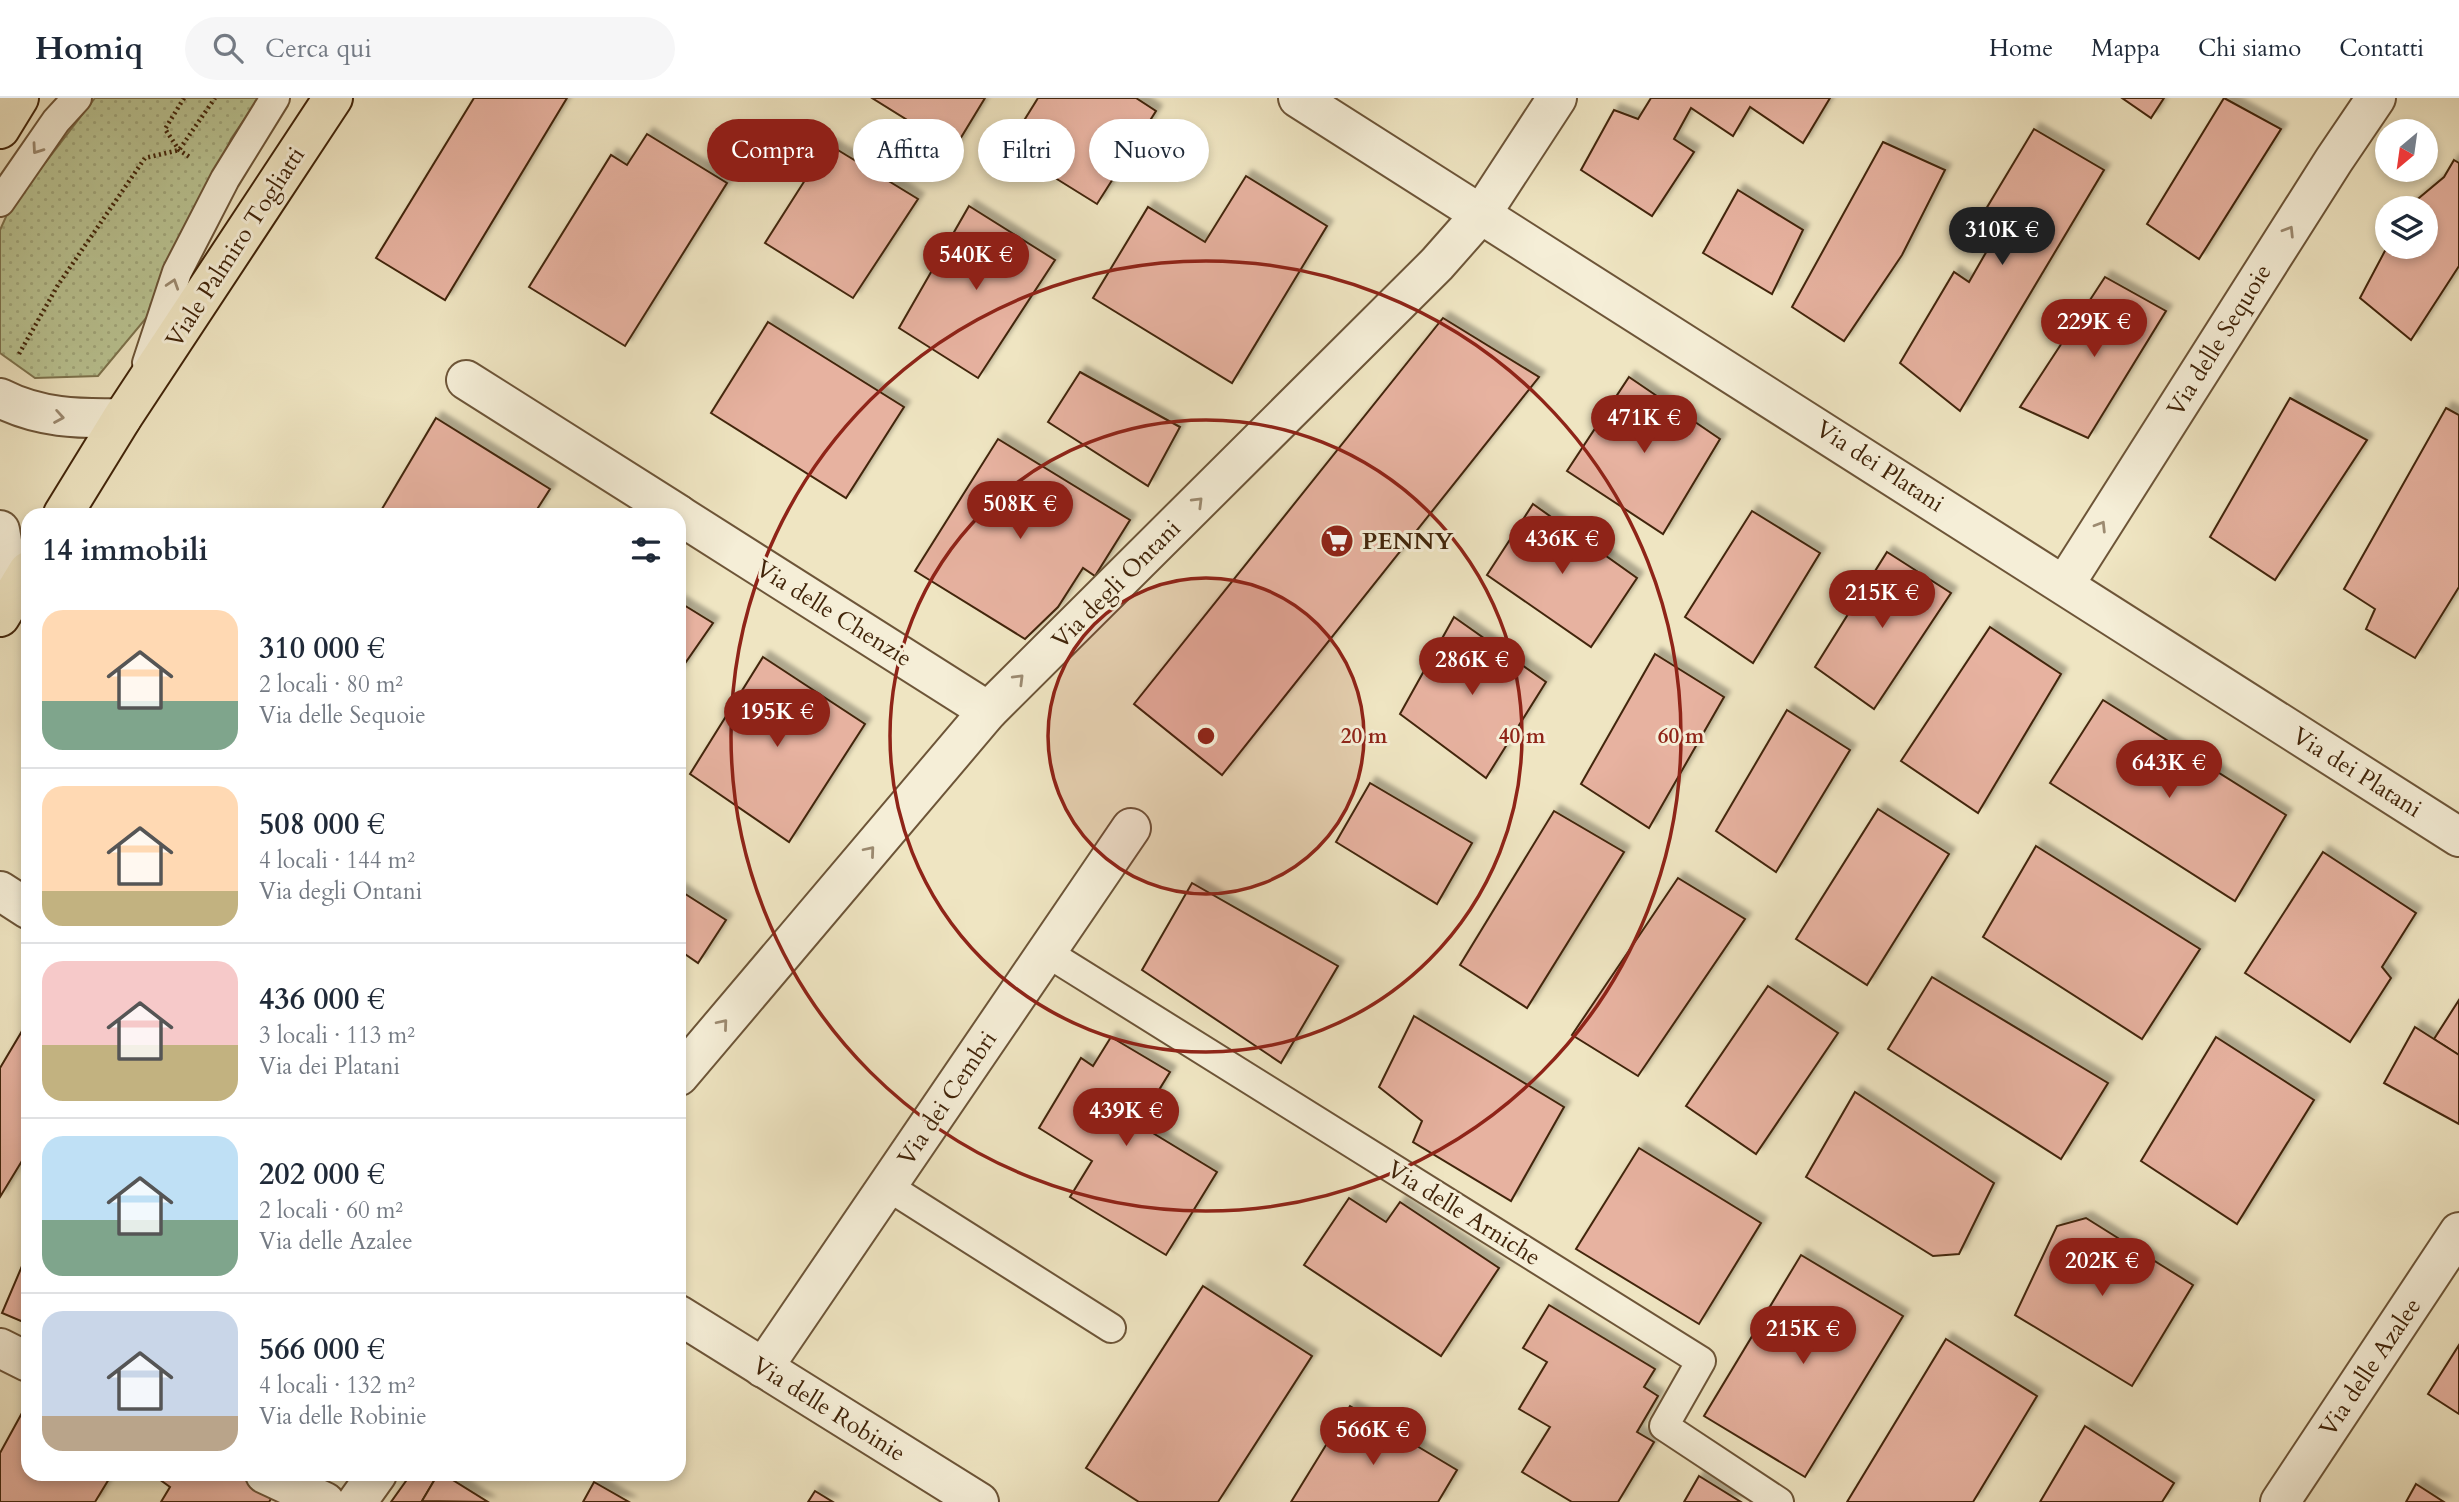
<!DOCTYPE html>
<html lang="it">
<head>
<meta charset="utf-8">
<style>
	body { margin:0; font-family:Cardo,serif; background:#f6f6f7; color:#1f2937; height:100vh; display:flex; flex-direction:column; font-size:26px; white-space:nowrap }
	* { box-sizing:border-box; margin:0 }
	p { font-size:23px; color:#747a83 }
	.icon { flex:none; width:38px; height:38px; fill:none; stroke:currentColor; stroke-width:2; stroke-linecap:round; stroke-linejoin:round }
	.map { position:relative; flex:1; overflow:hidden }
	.sheet { position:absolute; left:21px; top:410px; width:665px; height:973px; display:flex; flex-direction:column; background:#fff; border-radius:21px; box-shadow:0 4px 10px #0003 }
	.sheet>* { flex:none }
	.guide { position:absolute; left:707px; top:21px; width:665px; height:63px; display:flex; gap:14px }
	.needle { width:46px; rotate:209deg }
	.tools { position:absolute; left:2375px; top:21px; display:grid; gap:14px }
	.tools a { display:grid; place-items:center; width:63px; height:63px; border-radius:50%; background:#fff; box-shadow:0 4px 10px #0003; font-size:35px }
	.price { position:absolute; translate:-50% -60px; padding:0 16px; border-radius:24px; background:#8f2418; color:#fff; font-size:23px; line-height:46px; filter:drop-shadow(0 2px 4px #0008) }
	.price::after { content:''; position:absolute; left:50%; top:42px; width:21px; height:16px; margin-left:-10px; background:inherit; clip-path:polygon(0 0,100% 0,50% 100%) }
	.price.current { background:#222; color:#fff }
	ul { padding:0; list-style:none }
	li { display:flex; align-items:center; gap:21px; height:175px; padding:0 21px }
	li+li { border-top:2px solid #e0e1e3 }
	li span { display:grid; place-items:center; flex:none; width:196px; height:140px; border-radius:21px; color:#555 }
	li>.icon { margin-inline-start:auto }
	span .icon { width:84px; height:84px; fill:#fffc; stroke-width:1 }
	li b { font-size:30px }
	h2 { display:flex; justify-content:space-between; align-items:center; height:84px; padding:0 21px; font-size:30px }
	.tag { padding:0 24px; border-radius:32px; background:#fff; box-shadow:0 4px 10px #0003; font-size:24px; line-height:63px }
	.tag.current { background:#8f2418; color:#fff }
	header { display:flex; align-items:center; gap:42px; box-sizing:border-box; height:98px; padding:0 35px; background:#fff; border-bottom:2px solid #e0e1e3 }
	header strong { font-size:33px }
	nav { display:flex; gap:38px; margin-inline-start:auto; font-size:24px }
	.search { width:490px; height:63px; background:#f6f6f7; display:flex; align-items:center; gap:18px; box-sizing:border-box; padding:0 24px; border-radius:38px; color:#747a83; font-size:26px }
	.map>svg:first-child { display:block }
</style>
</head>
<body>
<header>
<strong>Homiq</strong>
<div class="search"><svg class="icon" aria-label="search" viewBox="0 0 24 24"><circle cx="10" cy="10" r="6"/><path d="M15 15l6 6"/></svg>Cerca qui</div>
<nav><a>Home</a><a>Mappa</a><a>Chi siamo</a><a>Contatti</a></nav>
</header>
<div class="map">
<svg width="2459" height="1404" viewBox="0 0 2459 1404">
	<defs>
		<pattern id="grass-dots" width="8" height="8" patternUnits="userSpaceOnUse" patternTransform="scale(1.75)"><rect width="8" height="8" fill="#bac493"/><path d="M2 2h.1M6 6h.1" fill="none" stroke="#a1a87d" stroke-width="1.8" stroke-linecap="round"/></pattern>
		<filter id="shadow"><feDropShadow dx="6" dy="-6" stdDeviation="2" flood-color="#0004"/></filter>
	</defs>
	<rect width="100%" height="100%" fill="#efe5c2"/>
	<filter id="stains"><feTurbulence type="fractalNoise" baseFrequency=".00286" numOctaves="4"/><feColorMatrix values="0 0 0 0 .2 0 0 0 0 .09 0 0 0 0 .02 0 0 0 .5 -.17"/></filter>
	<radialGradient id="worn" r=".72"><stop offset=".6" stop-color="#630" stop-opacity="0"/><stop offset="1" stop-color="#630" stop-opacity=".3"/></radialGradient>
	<polygon fill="url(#grass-dots)" stroke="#7e744e" stroke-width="2" points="95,0 259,0 231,41 157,207 98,278 35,280 0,255 0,132 9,112"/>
	<g fill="#e7b2a0" stroke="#42250a" stroke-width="2" filter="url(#shadow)">
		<polygon points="474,0 567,0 445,202 376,160"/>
		<polygon points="872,0 985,0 954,51"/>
		<polygon points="1038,0 1136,0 1156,13 1097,106 1007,50"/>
		<polygon points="1651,0 1830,0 1803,45 1750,9 1733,38 1691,10 1674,41 1694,54 1652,118 1581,72 1614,12 1638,21"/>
		<polygon points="2122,0 2164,0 2151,20"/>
		<polygon points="2224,0 2281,31 2199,161 2147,126"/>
		<polygon points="2034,31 2104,72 1960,313 1900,265 1954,174 1969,184 1996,137 1977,126"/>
		<polygon points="647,36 727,85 625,248 529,189 611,57 627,67"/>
		<polygon points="1883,44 1945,72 1902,157 1844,243 1792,209"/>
		<polygon points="828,46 918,101 853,200 765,145"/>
		<polygon points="2454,62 2459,65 2459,168 2411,242 2360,200 2387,149 2426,149 2426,110 2407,110 2444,79"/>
		<polygon points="1246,78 1327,128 1232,285 1093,200 1148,109 1205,144"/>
		<polygon points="1738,92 1803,132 1772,196 1703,155"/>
		<polygon points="969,108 1055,162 978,280 899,230"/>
		<polygon points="2105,179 2166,213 2088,340 2020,309"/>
		<polygon points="1443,220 1539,279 1222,677 1134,606"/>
		<polygon points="768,224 904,309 846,400 711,315"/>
		<polygon points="1080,274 1180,329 1148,388 1048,324"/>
		<polygon points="1629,279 1720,341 1663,436 1567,373"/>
		<polygon points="2290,300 2367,342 2275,482 2210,439"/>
		<polygon points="2446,310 2459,317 2459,489 2415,560 2366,531 2375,511 2344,491"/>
		<polygon points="436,320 550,391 534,416 379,416"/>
		<polygon points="998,341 1130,422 1095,478 1083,470 1058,509 1025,541 915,473"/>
		<polygon points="1533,406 1637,480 1591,549 1487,477"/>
		<polygon points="1752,413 1820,455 1753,565 1685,519"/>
		<polygon points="1887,454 1951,495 1874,611 1815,569"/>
		<polygon points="679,504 713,525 679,574"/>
		<polygon points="1454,519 1546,584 1486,680 1400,616"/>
		<polygon points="1990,529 2061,576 1978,715 1901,663"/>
		<polygon points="1655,556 1724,599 1649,730 1581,686"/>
		<polygon points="763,559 865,626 789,744 690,676"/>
		<polygon points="2103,602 2286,717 2235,803 2050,685"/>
		<polygon points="1787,612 1850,652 1776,774 1716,733"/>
		<polygon points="1370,685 1472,745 1437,806 1336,744"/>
		<polygon points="1878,711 1949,756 1867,887 1796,841"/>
		<polygon points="1554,713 1624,754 1527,910 1460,867"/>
		<polygon points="2036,748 2200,851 2142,941 1983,839"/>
		<polygon points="2323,754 2416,815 2382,869 2391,880 2350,944 2245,875"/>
		<polygon points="1678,780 1745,821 1638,978 1572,937"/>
		<polygon points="1192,785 1338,868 1281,965 1142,872"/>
		<polygon points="679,792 726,822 698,865 679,852"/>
		<polygon points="1932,879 2108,985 2061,1061 1888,951"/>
		<polygon points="1768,888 1838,935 1756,1056 1686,1008"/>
		<polygon points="2459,902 2459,957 2434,941"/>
		<polygon points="1414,918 1564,1009 1511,1103 1413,1044 1422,1023 1379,989"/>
		<polygon points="28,923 28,1053 0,1099 0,970"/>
		<polygon points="2415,929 2459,957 2459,1026 2384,985"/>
		<polygon points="1111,939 1170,974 1138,1026 1217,1074 1166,1157 1070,1099 1092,1063 1039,1030 1081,960 1093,968"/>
		<polygon points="2216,939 2314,1002 2237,1126 2141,1063"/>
		<polygon points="1855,994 1994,1085 1959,1156 1933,1158 1806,1079"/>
		<polygon points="1639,1050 1761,1125 1699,1226 1576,1151"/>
		<polygon points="1349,1100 1386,1124 1400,1104 1499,1170 1441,1258 1304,1167"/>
		<polygon points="2086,1120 2193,1187 2132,1288 2015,1217 2057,1128"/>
		<polygon points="28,1154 28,1226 2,1215"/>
		<polygon points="1801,1157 1903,1218 1805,1379 1704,1318"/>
		<polygon points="1203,1188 1312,1258 1218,1404 1139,1404 1086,1370"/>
		<polygon points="1549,1207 1655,1271 1644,1289 1658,1298 1637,1334 1654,1344 1618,1404 1572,1404 1522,1374 1550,1329 1519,1311 1547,1264 1523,1250"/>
		<polygon points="1946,1241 2037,1298 1973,1404 1847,1404"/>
		<polygon points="2459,1247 2459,1316 2428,1296"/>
		<polygon points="28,1304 28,1376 112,1376 95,1404 0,1404 0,1355"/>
		<polygon points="1350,1308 1457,1372 1438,1404 1291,1404"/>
		<polygon points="2085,1328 2174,1385 2162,1404 2040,1404"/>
		<polygon points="152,1376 239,1376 276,1393 269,1404 161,1404 170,1389"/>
		<polygon points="411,1376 438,1376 422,1403 424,1404 391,1404"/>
		<polygon points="438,1376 443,1376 488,1404 422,1403"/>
		<polygon points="1699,1378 1741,1404 1684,1404"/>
		<polygon points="594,1384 629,1404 583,1404"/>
		<polygon points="2416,1386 2444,1404 2406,1404"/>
		<polygon points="815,1393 833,1404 808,1404"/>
	</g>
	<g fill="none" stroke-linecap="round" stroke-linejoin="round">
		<defs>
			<g id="service">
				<polyline points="0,104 56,23 77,0"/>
				<polyline points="147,265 177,174 225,81 275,0"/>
				<polyline points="1046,854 1701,1263 1664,1328 1779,1404"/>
				<polyline points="887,1088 1111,1230"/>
			</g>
			<g id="minor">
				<polyline points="466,282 678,416"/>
				<path d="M0 300C39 320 78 321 122 320"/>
				<polyline points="679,417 988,613"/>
				<polyline points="2065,486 2334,62 2376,0"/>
				<polyline points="0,793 28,811"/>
				<polyline points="679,978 988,613 1437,166 1482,115 1557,0"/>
				<polyline points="679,1217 979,1404"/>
				<polyline points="0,1250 28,1264"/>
				<polyline points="763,1270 1131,730"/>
				<polyline points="265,1376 325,1404"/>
				<polyline points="357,1404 377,1376"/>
				<polyline points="2280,1404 2459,1134"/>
			</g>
			<g id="tertiary">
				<polyline points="1298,0 2459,739"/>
				<polyline points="0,432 12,499"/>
			</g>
			<g id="primary">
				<polyline points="0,31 19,0"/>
				<polyline points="63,416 122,320 333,0"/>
				<polyline points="0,519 28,473"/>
			</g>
		</defs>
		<use href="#service" stroke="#6d5538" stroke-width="32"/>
		<use href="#minor" stroke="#6d5538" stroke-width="42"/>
		<use href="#tertiary" stroke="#6d5538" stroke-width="42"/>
		<use href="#primary" stroke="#42250a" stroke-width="42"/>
		<g stroke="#42250a" stroke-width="4.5" stroke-dasharray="2 3.5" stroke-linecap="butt">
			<polyline points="184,0 165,31 179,52 191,60"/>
			<polyline points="19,256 58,187 145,60 179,52 215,0"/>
		</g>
		<use href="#service" stroke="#f5eed7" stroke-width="28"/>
		<use href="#minor" stroke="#f5eed7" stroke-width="38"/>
		<use href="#tertiary" stroke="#f5eed7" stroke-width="38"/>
		<use href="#primary" stroke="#efe5c2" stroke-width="38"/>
	</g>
	<defs><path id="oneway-chevron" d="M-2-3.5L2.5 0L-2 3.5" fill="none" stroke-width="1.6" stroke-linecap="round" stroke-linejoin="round" transform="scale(1.75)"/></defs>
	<g stroke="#9c8a70">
		<use href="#oneway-chevron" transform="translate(37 51) rotate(125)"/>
		<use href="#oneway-chevron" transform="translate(2289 133) rotate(-58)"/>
		<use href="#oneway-chevron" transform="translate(173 186) rotate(-72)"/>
		<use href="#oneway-chevron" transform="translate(59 319) rotate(10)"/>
		<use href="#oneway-chevron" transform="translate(1198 404) rotate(-45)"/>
		<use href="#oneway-chevron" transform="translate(2101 428) rotate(-58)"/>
		<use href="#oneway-chevron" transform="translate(1019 581) rotate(-45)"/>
		<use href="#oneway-chevron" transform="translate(870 753) rotate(-50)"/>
		<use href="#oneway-chevron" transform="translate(723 926) rotate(-50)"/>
	</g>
	<circle cx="1206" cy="638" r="158" fill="#8f2418" fill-opacity=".12"/>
	<g fill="none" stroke="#8f2418" stroke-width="3.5">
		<circle cx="1206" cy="638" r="158"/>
		<circle cx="1206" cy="638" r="316"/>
		<circle cx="1206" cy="638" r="475"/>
	</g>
	<defs>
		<symbol id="supermarket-disc" viewBox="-11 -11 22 22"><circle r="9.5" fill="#8f2418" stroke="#f5eed7"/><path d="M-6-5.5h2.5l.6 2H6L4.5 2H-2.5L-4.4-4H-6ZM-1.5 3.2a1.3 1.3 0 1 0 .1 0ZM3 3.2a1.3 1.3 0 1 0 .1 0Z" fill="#fff"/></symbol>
	</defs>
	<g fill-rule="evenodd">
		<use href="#supermarket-disc" x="1318" y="424" width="38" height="38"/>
	</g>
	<g text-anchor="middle" stroke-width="6" stroke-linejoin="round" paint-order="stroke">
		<g font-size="24" fill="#42250a" stroke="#f5eed7">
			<text transform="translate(235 149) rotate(-57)" y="8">Viale Palmiro Togliatti</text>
			<text transform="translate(2219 242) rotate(-58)" y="8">Via delle Sequoie</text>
			<text transform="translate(1880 368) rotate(33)" y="8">Via dei Platani</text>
			<text transform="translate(1116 486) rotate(-45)" y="8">Via degli Ontani</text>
			<text transform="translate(834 515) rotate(32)" y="8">Via delle Chenzie</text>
			<text transform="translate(2357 674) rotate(32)" y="8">Via dei Platani</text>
			<text transform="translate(947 1000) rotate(-56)" y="8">Via dei Cembri</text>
			<text transform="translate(1464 1115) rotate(32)" y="8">Via delle Arniche</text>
			<text transform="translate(2370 1269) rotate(-56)" y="8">Via delle Azalee</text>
			<text transform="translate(829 1311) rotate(32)" y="8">Via delle Robinie</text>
		</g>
		<g font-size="24" font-weight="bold" fill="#42250a" stroke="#f5eed7" text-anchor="start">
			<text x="1362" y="451">PENNY</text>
		</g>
	</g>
	<circle cx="1206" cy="638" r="10" fill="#8f2418" stroke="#f5eed7" stroke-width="3.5"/>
	<g font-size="21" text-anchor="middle" font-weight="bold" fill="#8f2418" stroke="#f5eed7" stroke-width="6" stroke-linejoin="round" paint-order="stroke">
		<text x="1364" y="645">20 m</text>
		<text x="1522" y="645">40 m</text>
		<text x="1681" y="645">60 m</text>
	</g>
	<rect width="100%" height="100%" filter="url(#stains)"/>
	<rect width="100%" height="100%" fill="url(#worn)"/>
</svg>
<div class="tools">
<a><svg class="needle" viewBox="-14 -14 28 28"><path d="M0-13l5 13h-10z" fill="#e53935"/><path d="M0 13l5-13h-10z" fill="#747a83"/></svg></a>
<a><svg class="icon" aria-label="layers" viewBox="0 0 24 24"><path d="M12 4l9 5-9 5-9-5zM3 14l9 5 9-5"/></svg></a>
</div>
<b class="price current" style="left:2002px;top:169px">310K €</b>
<b class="price" style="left:976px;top:194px">540K €</b>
<b class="price" style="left:2094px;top:261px">229K €</b>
<b class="price" style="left:1644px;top:357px">471K €</b>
<b class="price" style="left:1020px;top:443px">508K €</b>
<b class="price" style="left:1562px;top:478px">436K €</b>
<b class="price" style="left:1882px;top:532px">215K €</b>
<b class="price" style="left:1472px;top:599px">286K €</b>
<b class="price" style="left:777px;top:651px">195K €</b>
<b class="price" style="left:2169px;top:702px">643K €</b>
<b class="price" style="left:1126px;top:1050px">439K €</b>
<b class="price" style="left:2102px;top:1200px">202K €</b>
<b class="price" style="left:1803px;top:1268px">215K €</b>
<b class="price" style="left:1373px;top:1369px">566K €</b>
<div class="guide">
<a class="tag current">Compra</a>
<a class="tag">Affitta</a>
<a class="tag">Filtri</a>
<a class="tag">Nuovo</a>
</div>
<section class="sheet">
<h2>14 immobili<svg class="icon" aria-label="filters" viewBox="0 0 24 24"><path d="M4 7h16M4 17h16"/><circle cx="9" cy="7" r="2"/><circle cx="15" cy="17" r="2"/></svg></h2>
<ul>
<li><span style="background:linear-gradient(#ffd9b3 65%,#7fa58c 0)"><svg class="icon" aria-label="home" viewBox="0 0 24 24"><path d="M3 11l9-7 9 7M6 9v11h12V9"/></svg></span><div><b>310 000 €</b><p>2 locali · 80 m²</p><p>Via delle Sequoie</p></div></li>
<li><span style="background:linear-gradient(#ffd9b3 75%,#c2b280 0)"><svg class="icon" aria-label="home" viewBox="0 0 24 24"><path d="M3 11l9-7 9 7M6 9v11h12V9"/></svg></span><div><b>508 000 €</b><p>4 locali · 144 m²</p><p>Via degli Ontani</p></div></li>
<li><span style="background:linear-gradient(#f6c9c9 60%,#c2b280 0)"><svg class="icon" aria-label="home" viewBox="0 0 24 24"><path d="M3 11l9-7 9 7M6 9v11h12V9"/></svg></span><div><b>436 000 €</b><p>3 locali · 113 m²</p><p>Via dei Platani</p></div></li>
<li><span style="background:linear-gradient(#bfe0f5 60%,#7fa58c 0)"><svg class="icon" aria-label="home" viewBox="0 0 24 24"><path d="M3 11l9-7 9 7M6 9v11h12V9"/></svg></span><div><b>202 000 €</b><p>2 locali · 60 m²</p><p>Via delle Azalee</p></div></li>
<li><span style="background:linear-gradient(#c9d6e8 75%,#b9a48a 0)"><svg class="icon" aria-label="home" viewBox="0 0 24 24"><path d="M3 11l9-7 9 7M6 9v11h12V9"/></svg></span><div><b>566 000 €</b><p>4 locali · 132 m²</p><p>Via delle Robinie</p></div></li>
</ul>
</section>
</div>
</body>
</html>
